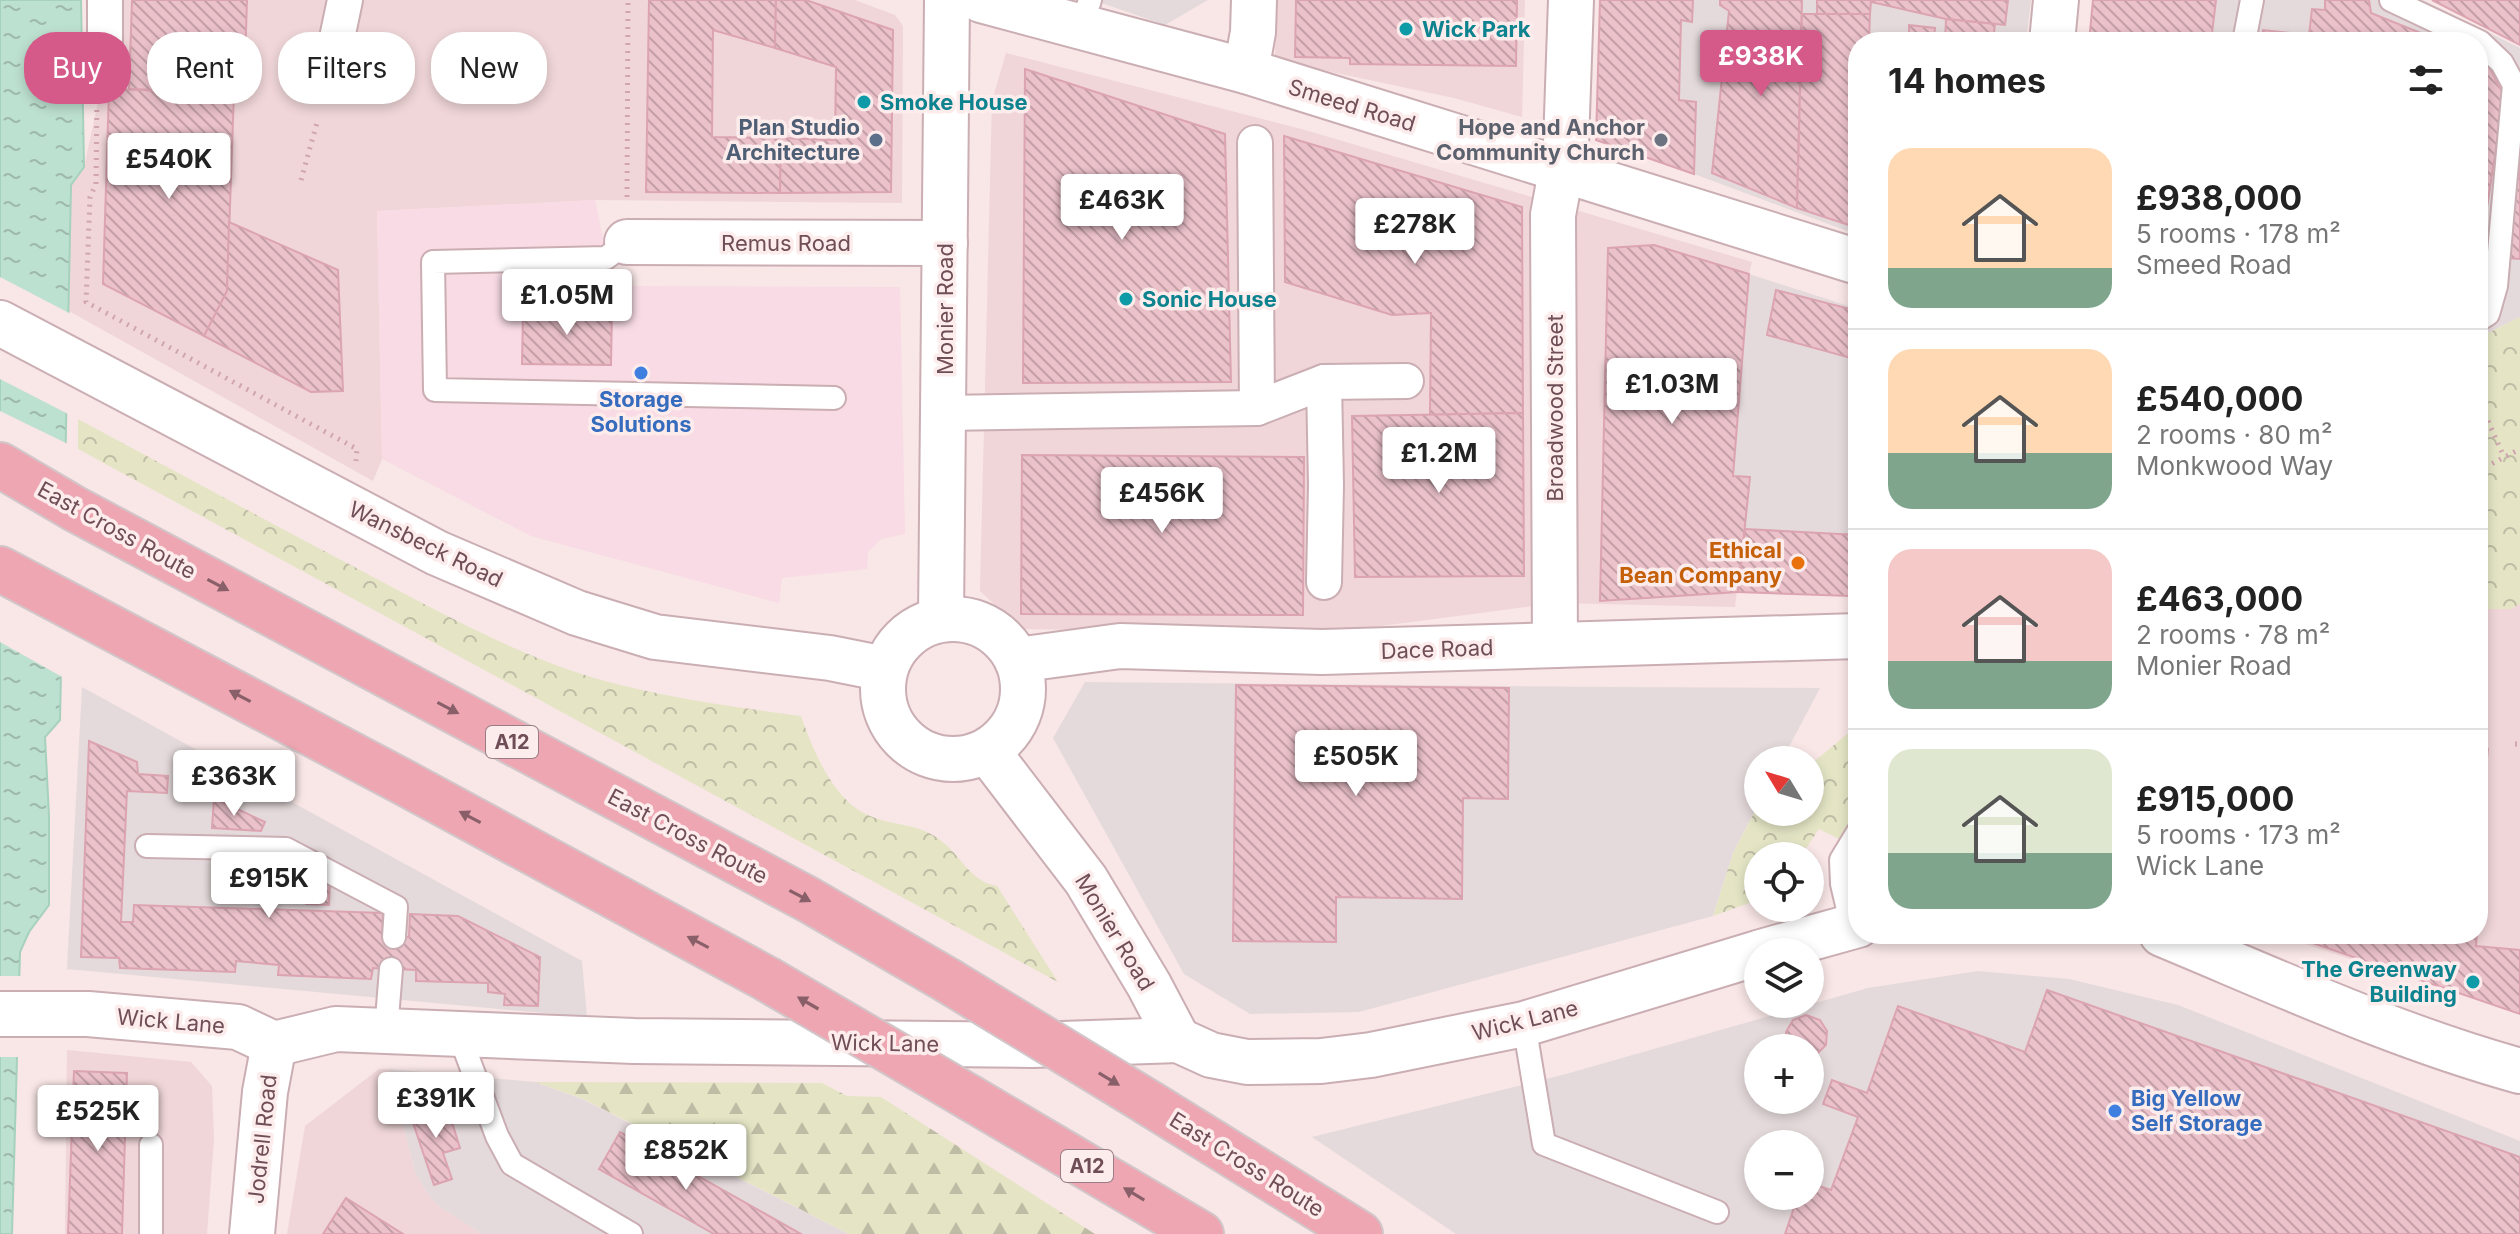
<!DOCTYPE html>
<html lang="en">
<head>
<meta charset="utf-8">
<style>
	body { margin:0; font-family:Inter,sans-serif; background:#f6f6f6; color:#222; height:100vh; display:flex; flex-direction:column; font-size:30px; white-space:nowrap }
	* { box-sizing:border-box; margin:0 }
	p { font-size:26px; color:#767676 }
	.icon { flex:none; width:44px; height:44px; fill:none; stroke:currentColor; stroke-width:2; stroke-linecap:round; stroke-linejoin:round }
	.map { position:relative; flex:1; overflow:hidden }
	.details { position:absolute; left:1848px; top:32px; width:640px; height:912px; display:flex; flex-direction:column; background:#fff; border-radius:32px; box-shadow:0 4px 12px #0003 }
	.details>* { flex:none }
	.hud { position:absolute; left:24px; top:32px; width:760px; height:72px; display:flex; gap:16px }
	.needle { width:52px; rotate:308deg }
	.buttons { position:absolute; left:1744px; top:746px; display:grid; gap:16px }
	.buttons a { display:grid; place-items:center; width:80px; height:80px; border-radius:50%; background:#fff; box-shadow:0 4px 12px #0003; font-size:40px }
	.price { position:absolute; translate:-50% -68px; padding:0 18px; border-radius:8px; background:#fff; color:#222; font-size:26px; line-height:52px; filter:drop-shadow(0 2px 4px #0008) }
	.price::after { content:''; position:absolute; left:50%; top:48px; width:24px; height:18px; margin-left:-12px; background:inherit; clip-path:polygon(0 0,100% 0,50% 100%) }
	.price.active { background:#d55a8a; color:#fff }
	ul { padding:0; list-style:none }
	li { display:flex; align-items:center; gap:24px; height:200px; padding:0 40px }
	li+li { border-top:2px solid #e0e0e0 }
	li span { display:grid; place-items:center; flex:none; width:224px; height:160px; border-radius:24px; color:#555 }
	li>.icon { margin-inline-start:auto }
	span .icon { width:96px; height:96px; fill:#fffc; stroke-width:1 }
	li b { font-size:34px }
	h2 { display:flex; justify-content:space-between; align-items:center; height:96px; padding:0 40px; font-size:34px }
	.chip { padding:0 28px; border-radius:32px; background:#fff; box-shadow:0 4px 12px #0003; font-size:28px; line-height:72px }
	.chip.active { background:#d55a8a; color:#fff }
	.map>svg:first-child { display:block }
</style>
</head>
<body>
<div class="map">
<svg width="2520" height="1234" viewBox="0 0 2520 1234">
	<defs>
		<pattern id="forest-firs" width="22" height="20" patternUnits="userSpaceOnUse" patternTransform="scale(2)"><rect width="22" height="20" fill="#e5e5c6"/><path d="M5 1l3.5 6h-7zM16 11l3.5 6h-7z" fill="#bebca4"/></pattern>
		<pattern id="park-crowns" width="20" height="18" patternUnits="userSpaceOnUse" patternTransform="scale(2)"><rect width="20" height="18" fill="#e5e5c6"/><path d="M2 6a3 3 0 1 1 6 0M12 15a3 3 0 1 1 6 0" fill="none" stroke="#bebca4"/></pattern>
		<pattern id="water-ripples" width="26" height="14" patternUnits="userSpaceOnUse" patternTransform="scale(2)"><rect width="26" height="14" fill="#bde1d0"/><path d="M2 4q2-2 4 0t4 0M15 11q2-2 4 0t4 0" fill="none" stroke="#9eb9ac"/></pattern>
		<pattern id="building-back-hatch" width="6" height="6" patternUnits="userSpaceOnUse" patternTransform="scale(2)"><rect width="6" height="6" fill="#ebc1ca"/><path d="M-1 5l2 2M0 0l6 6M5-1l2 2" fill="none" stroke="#c39fa7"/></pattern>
	</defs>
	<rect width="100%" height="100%" fill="#f9e6e6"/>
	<g fill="#f0d6d8">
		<polygon points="117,0 855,0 895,15 903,26 902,203 595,200 377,211 382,459 373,481 69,311 71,185 84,167 104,74 116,73"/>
		<polygon points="1276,0 1525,0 1522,117 1454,98 1275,60"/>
		<polygon points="1006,53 1305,130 1752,262 1749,274 1750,477 1735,607 1556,603 1320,634 1021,629 980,591 992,101"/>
		<polygon points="2520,604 2520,1014 2274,934 2478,934 2478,609 2510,609"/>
		<polygon points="67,1050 191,1062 212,1086 214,1139 207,1234 65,1234"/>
		<polygon points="379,1069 389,1069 415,1172 426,1191 437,1205 482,1234 287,1234 305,1126"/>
	</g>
	<polygon fill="#f8dbe5" points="595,200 613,286 900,287 905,534 881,539 868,552 867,569 782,578 779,603 531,536 382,459 377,211"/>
	<g fill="#e5dadb" fill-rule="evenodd">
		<polygon points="1093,0 1208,0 1165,25"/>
		<polygon points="1600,0 2031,0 2026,42 1858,42 1858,235 1694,174 1596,140"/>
		<polygon points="2093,0 2423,0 2520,48 2520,317 2478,338 2478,42 2089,42"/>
		<polygon points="1749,274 1858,309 1858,592 1850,596 1738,592 1750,478 1733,476"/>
		<polygon points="1085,682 1610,687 1820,688 1782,760 1758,760 1758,805 1733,853 1713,916 1359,1012 1250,1014 1184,974 1053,738"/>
		<polygon points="82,687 582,961 587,1017 67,969"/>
		<path d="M1978 971 2069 979 2178 1005 2520 1141V1234H1456L1312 1137 1566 1074 1868 988ZM1758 1048H1810V1100H1758ZM1758 1144H1810V1196H1758Z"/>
		<polygon points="389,1069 535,1082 582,1099 849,1234 482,1234 437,1205 426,1191 415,1172"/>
	</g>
	<polygon fill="url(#forest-firs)" points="535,1082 822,1083 847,1096 881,1097 1095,1234 849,1234 583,1099"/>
	<g fill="url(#park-crowns)">
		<polygon points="2520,317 2520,604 2510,609 2478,609 2478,338"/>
		<path d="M78 419C167 467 256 515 345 562 415 599 484 638 558 666 635 694 720 705 801 716 813 750 833 801 870 816 893 826 919 823 940 840 961 855 969 881 997 886L1058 982 78 449Z"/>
		<polygon points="1858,725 1858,845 1851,845 1819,829 1801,856 1758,856 1758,900 1713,916 1733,853 1755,811 1758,808 1758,812 1810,812 1810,765"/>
	</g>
	<polygon fill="url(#water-ripples)" stroke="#a5d1bd" stroke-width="2" points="0,0 81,0 84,167 71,185 60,720 45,737 49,816 49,905 29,932 20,952 12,1234 0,1234"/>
	<g fill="#f9e6e6">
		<polygon points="0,277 73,315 70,415 0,379"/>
		<polygon points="0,411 70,445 64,678 0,642"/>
		<polygon points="0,976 24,976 22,1057 0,1057"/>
	</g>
	<g fill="url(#building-back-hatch)" stroke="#dca4b1" stroke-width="2">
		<polygon points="132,0 247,0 244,93 129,89"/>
		<polygon points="649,0 776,0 775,48 713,30 712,137 781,138 780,193 646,192"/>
		<polygon points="776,0 806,0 893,30 891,192 780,193 781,138 835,140 836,67 775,48"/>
		<polygon points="1296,0 1517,0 1516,66 1350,64 1350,58 1295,57"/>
		<polygon points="1600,0 1693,0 1692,22 1681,20 1679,100 1696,102 1694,174 1596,140"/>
		<polygon points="1720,0 1802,0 1797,208 1712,173 1729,11 1720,5"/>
		<polygon points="1817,0 1871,0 1870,14 1817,14"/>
		<polygon points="1871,0 2008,0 2005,25 1946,19 1871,2"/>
		<polygon points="2093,0 2216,0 2211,42 2089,42"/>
		<polygon points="2325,0 2369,0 2371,13 2443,42 2261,42 2263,30 2309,35 2312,9 2325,10"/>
		<polygon points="2432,0 2520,0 2520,45"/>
		<polygon points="1802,14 1870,14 1869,42 1858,42 1858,228 1797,208"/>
		<polygon points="1946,19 1995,24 1993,42 1945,42"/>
		<polygon points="1909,25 1935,28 1934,42 1909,42"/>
		<polygon points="2478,56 2485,59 2504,96 2478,266"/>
		<polygon points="1025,69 1225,134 1231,382 1023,383"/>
		<polygon points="109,89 234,93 227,291 204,336 103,284"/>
		<polygon points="2520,109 2520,259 2507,258"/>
		<polygon points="1284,136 1522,207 1523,413 1430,415 1431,313 1392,315 1285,282"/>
		<polygon points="229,222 338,270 343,391 311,392 204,336 227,291"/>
		<polygon points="1654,245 1749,274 1733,476 1750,477 1738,592 1600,601 1608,248"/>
		<polygon points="1776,290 1858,311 1858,360 1767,335"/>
		<polygon points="523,310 612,310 611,365 522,364"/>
		<polygon points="1523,413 1524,576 1355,577 1352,416"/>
		<polygon points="1022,455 1304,457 1303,615 1021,614"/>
		<polygon points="1745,529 1857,535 1850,596 1738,592"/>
		<polygon points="1236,685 1509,688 1508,799 1463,798 1462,899 1336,897 1336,942 1233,941"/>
		<polygon points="89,741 137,762 138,774 168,776 167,793 127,791 121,922 133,922 134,905 383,913 382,936 409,937 410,914 458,916 540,957 538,1006 504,1005 505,994 488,992 488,983 416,981 416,970 373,968 371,979 278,975 279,965 236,961 235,972 120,968 119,958 81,957"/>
		<polygon points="2478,745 2488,749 2478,837"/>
		<polygon points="214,798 265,822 261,831 212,828"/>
		<polygon points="307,876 330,877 329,905 306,904"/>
		<polygon points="2286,934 2477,934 2476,946 2520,950 2520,1014"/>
		<polygon points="2047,990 2520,1157 2520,1234 1785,1234 1798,1196 1810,1196 1810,1183 1831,1190 1858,1117 1823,1104 1832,1080 1867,1093 1898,1006 2025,1052"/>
		<polygon points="1806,1015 1820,1020 1827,1031 1826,1045 1816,1055 1810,1057 1810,1048 1790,1048 1786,1038 1786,1032 1793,1020"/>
		<polygon points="74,1071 127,1073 122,1234 68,1234"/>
		<polygon points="446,1103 460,1148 443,1153 452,1179 434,1185 410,1114"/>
		<polygon points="620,1132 801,1234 714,1234 599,1169"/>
		<polygon points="346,1198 403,1234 323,1234"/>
	</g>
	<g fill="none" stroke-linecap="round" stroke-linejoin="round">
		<defs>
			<g id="service">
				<polyline points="2391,0 2480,42 2502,63 2514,85 2496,286 2488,314 2478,320"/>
				<polyline points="1081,27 1090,0"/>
				<polyline points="2244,42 2252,0"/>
				<polyline points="627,242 606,258 433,262 435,390 834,398"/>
				<polyline points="147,846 286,849 396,907 394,937"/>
				<polyline points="1852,926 1842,884 1841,860 1858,832"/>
				<polyline points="1524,1024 1544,1144 1717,1212"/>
				<polyline points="386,1031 391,969"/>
				<polyline points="459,1034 497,1136 512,1164 631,1234"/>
				<polyline points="151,1145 151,1234"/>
			</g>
			<g id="pedestrian">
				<polyline points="105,0 105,57"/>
				<polyline points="328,81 345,0"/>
				<polyline points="1255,143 1257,408"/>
				<polyline points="1324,382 1326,485 1324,582"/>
				<polyline points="945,413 1257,408 1324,382 1406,381"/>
			</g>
			<g id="minor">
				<polyline points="981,0 1246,71 1858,262"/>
				<polyline points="2052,42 2056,0"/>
				<polyline points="1246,71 1253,32 1254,0"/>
				<polyline points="627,242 945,243"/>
				<polyline points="941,618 947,0"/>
				<polyline points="1555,645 1553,215 1566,144 1571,0"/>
				<polyline points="1017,660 1120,646 1322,652 1858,636"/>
			</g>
			<g id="tertiary">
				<polyline points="0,323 437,553 577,613 655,637 830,658 885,669"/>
				<circle cx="953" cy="689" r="70"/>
				<polyline points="988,752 1086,880 1149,985 1178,1040"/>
				<path d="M2162 934C2280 983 2397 1037 2520 1071"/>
				<polyline points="1761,952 1858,925"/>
				<polyline points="0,1014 88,1014 238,1027 274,1044 336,1029 634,1041 1033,1045 1178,1040 1211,1055 1247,1062 1321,1061 1371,1055 1524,1024 1758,953"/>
				<polyline points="252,1234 265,1092 274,1044"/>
			</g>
			<g id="trunk">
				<polyline points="0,465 75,509 809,900 947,980"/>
				<polyline points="0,569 405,783 767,979"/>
				<polyline points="972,1099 1201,1234"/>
				<polyline points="1149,1103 1360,1234"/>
			</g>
		</defs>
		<use href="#service" stroke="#caaeb3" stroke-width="26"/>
		<use href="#pedestrian" stroke="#caaeb3" stroke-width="38"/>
		<use href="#minor" stroke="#caaeb3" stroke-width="48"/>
		<use href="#tertiary" stroke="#caaeb3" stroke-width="48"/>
		<use href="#trunk" stroke="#d1c6c9" stroke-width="48"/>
		<g stroke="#d0a5af" stroke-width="5" stroke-dasharray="2 6" stroke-linecap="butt">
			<polyline points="97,94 96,184 90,197 86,302 357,449 356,461"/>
			<polyline points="301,180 318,119"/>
			<polyline points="627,197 628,0"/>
			<polyline points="2488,421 2504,457"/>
			<polyline points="2478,471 2520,449"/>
			<polyline points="2515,744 2520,744"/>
		</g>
		<use href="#service" stroke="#fff" stroke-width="22"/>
		<use href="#pedestrian" stroke="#fff" stroke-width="34"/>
		<use href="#minor" stroke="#fff" stroke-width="44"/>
		<use href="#tertiary" stroke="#fff" stroke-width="44"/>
		<use href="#trunk" stroke="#eea6b2" stroke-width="44"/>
		<defs>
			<g id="trunk-bridge">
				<polyline points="767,979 972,1099"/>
				<polyline points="947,980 1149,1103"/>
			</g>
		</defs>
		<use href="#trunk-bridge" stroke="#d1c6c9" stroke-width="48" stroke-linecap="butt"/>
		<use href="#trunk-bridge" stroke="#eea6b2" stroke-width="44"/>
	</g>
	<defs><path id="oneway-solid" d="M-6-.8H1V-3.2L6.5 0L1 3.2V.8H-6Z" transform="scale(2)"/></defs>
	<g fill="#896069">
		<use href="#oneway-solid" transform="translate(218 585) rotate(28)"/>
		<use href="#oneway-solid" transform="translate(240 696) rotate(-152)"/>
		<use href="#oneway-solid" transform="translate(448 708) rotate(28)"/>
		<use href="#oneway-solid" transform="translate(470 817) rotate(-152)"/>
		<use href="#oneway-solid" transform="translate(800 896) rotate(28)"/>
		<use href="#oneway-solid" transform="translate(698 942) rotate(-152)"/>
		<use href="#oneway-solid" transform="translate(808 1003) rotate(-150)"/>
		<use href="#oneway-solid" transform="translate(1109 1079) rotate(31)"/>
		<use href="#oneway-solid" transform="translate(1134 1194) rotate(-149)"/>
	</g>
	<g fill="#0f9aa8" stroke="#fdecec" stroke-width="3">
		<circle cx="1406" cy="29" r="8"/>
		<circle cx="864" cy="102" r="8"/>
		<circle cx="1126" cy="299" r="8"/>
		<circle cx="2473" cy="982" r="8"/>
	</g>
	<circle fill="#5c6f8a" stroke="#fdecec" stroke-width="3" cx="876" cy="140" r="8"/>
	<circle fill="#6b7280" stroke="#fdecec" stroke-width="3" cx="1661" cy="140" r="8"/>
	<g fill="#3f7fe0" stroke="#fdecec" stroke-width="3">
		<circle cx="641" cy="373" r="8"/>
		<circle cx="2115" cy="1111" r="8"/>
	</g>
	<circle fill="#e8710a" stroke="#fdecec" stroke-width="3" cx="1798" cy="563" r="8"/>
	<g text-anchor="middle" stroke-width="7" stroke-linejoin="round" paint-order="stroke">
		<g fill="#fdecec" stroke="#9a7d84" stroke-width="2">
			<rect x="486" y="726" width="52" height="32" rx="6"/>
			<rect x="1061" y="1150" width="52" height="32" rx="6"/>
		</g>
		<g font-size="20" font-weight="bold" fill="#704e57">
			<text x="512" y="749">A12</text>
			<text x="1087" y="1173">A12</text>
		</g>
		<g font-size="22" font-weight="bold" fill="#0d838f" stroke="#fdecec" text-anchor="start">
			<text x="1422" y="37">Wick Park</text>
			<text x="880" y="110">Smoke House</text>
			<text x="1142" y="307">Sonic House</text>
			<text x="2457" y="977" text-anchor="end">The Greenway<tspan x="2457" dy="25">Building</tspan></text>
		</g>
		<g font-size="22" fill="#704e57" stroke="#fdecec">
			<text transform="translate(1352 105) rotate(17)" y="8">Smeed Road</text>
			<text x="786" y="251">Remus Road</text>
			<text transform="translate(945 309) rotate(-90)" y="8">Monier Road</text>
			<text transform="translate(1555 408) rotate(-90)" y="8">Broadwood Street</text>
			<text transform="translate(117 530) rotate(29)" y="8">East Cross Route</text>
			<text transform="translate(426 544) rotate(26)" y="8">Wansbeck Road</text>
			<text transform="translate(1437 649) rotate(-2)" y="8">Dace Road</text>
			<text transform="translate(688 836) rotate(28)" y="8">East Cross Route</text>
			<text transform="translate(1115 932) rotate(59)" y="8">Monier Road</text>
			<text transform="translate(1525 1020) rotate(-14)" y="8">Wick Lane</text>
			<text transform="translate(171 1021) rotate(5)" y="8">Wick Lane</text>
			<text transform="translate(885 1043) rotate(1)" y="8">Wick Lane</text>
			<text transform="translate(262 1139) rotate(-84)" y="8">Jodrell Road</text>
			<text transform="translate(1247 1164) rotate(32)" y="8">East Cross Route</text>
		</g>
		<g font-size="22" font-weight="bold" fill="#4e5e75" stroke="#fdecec" text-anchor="end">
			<text x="860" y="135">Plan Studio<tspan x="860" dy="25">Architecture</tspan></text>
		</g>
		<g font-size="22" font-weight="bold" fill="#5b616d" stroke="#fdecec" text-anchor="end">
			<text x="1645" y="135">Hope and Anchor<tspan x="1645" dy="25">Community Church</tspan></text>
		</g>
		<g font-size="22" font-weight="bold" fill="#366cbe" stroke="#fdecec">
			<text x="641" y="407">Storage<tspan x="641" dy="25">Solutions</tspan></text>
			<text x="2131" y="1106" text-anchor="start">Big Yellow<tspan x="2131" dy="25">Self Storage</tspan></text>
		</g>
		<g font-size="22" font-weight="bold" fill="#c56008" stroke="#fdecec" text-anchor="end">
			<text x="1782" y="558">Ethical<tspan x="1782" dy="25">Bean Company</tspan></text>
		</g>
	</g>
</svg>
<div class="buttons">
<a><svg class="needle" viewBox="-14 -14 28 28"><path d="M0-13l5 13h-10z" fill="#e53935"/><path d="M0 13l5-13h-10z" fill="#767676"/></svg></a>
<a><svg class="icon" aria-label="locate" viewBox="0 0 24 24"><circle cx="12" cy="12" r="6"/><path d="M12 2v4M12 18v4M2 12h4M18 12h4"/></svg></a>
<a><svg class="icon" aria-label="layers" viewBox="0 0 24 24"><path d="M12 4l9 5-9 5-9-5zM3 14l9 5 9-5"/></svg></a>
<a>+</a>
<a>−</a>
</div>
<b class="price active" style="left:1761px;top:98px">£938K</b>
<b class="price" style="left:169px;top:201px">£540K</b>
<b class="price" style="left:1122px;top:242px">£463K</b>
<b class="price" style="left:1415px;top:266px">£278K</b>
<b class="price" style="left:567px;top:337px">£1.05M</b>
<b class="price" style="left:1672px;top:426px">£1.03M</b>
<b class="price" style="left:1439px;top:495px">£1.2M</b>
<b class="price" style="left:1162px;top:535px">£456K</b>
<b class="price" style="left:1356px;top:798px">£505K</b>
<b class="price" style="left:234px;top:818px">£363K</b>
<b class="price" style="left:269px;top:920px">£915K</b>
<b class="price" style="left:436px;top:1140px">£391K</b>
<b class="price" style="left:98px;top:1153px">£525K</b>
<b class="price" style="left:686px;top:1192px">£852K</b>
<div class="hud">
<a class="chip active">Buy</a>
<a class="chip">Rent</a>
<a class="chip">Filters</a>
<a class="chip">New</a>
</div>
<section class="details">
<h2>14 homes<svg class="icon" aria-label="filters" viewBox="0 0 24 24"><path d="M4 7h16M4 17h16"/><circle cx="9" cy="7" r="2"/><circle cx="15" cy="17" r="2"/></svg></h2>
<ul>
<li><span style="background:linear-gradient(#ffd9b3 75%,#7fa58c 0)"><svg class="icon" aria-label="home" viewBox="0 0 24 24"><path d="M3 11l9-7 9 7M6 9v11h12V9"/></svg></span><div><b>£938,000</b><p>5 rooms · 178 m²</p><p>Smeed Road</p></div></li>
<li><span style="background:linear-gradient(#ffd9b3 65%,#7fa58c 0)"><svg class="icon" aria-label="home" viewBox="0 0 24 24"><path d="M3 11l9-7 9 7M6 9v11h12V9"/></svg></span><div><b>£540,000</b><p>2 rooms · 80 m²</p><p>Monkwood Way</p></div></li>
<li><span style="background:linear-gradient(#f6c9c9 70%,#7fa58c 0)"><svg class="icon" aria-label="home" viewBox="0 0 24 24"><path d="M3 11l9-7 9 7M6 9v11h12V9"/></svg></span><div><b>£463,000</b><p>2 rooms · 78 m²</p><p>Monier Road</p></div></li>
<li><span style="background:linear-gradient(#dfe7d0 65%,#7fa58c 0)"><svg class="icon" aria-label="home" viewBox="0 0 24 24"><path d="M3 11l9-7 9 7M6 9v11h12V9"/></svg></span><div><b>£915,000</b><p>5 rooms · 173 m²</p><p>Wick Lane</p></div></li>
</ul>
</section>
</div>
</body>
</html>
